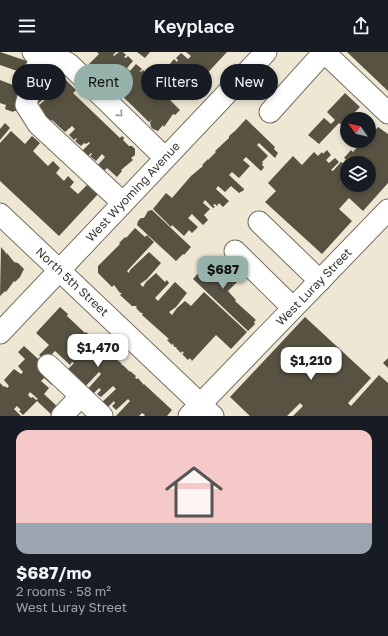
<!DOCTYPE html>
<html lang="en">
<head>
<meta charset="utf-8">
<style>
	body { margin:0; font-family:"Golos Text",sans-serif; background:#20242c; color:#f1f3f6; height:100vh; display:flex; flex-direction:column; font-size:15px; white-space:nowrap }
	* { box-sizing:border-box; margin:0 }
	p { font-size:13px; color:#9ea1a6 }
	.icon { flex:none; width:22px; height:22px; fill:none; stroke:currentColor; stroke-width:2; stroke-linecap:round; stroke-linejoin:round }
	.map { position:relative; height:364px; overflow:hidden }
	.details { display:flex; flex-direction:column; background:#171b24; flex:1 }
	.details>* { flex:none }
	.hud { position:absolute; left:12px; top:12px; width:364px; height:36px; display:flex; gap:8px }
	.needle { width:26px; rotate:304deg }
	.fabs { position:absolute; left:340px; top:60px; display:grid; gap:8px }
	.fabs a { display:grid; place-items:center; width:36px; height:36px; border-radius:50%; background:#171b24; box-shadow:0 2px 6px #0003; font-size:20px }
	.price { position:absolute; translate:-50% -34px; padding:0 9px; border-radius:8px; background:#fff; color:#222; font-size:13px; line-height:26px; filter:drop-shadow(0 1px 2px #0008) }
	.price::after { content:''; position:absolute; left:50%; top:24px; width:12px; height:9px; margin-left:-6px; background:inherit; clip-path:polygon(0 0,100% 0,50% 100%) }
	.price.on { background:#96b3ab; color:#111 }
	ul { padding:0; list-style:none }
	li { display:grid; align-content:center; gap:8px; height:212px; padding:0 16px }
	li span { display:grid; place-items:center; height:124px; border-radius:12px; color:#555 }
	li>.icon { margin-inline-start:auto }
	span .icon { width:72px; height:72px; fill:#fffc; stroke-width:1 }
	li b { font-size:17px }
	.tag { padding:0 14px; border-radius:18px; background:#171b24; box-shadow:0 2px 6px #0003; font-size:14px; line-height:36px }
	.tag.on { background:#96b3ab; color:#111 }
	header { display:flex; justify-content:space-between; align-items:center; height:52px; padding:0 16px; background:#171b24; font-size:18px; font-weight:600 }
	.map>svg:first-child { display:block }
</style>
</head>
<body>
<header><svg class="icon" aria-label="menu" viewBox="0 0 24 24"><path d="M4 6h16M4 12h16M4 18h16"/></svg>Keyplace<svg class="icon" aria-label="share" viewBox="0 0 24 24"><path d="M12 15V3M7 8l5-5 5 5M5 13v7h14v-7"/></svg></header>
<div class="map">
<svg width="388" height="364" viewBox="0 0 388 364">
	<rect width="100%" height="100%" fill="#ede7d4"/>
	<g fill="#575242" fill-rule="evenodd">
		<polygon points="0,0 30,10 26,22 0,13"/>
		<polygon points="97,0 116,0 113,3 114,4 119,0 123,0 126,3 124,5 126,6 128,4 133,9 127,16 130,19 136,12 142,17 140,19 141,20 143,18 148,23 142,30 145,33 151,27 156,31 155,34 156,35 158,33 163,38 157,44 160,48 166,41 172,46 170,48 180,58 175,63 173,62 164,75 163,73 158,79 153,77 151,75 150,70 153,67 149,70 89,12 99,2"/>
		<polygon points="137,0 150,0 145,6"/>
		<polygon points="186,0 227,0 185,45 161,21 166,16 173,22 176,19 169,13 174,7 177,10 178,8 176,6 181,1 188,7 191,4"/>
		<polygon points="347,0 388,0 388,39"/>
		<polygon points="52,21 62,31 65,27 76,38 73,41 120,86 122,84 124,86 123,88 129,94 132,94 135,97 135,103 131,106 133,108 121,118 122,119 117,125 107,116 103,120 97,114 105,105 102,102 96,109 90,104 92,102 91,101 83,109 78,103 90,91 89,90 86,92 84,91 81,94 75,89 77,87 76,86 74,88 69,83 75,77 72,74 65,80 52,68 46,73 39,66 44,60 38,54 45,48 43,47 39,51 33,46 35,40"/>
		<polygon points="0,28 13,33 14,30 22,33 17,59 14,59 13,60 5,57 6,53 0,51"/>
		<polygon points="345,41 360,55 351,64 354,67 347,67 347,80 341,75 342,73 339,71 319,92 308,83 324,66 331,72 335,68 327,60"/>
		<polygon points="246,67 275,95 274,97 278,101 275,106 259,91 257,93 268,104 262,110 263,111 262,113 264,115 263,117 261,119 246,105 243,108 250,114 239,126 232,120 229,123 244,137 244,138 239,141 231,134 225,140 218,134 216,137 229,149 223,155 219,151 217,154 215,152 213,153 215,155 213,156 205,148 203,151 210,157 204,163 208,168 203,173 192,162 188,166 198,175 192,181 189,178 184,184 172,173 171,175 153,157 166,141 172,146 191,124 203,114 202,113 208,107 208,108 216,100 215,99 229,86 229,84 235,79"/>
		<polygon points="5,71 10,76 0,88 0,77"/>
		<path d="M378 75 388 82V131L363 159 349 146 339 157 352 169 322 202 265 150 276 139 268 131 293 104 302 113 314 100 318 104 322 100 323 102 327 98 331 103 326 108 329 111 335 106 339 110 331 118 333 119 341 110 343 111 346 107 344 106 351 98 353 100 363 89H369V83L370 84ZM347 111H369V133H347Z"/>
		<polygon points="11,79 25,92 32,84 40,91 33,99 48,114 53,109 60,116 56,121 64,129 68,124 74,130 70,135 78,142 90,130 100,140 59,184 0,129 0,91"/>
		<polygon points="152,158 191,195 184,203 183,202 176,209 137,173 138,169 141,166 144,166 148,159"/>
		<polygon points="135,176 145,185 147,183 154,190 127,219 129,221 130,218 149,200 161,211 147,227 140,232 143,235 146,230 156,221 165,230 167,228 169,231 155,246 158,249 175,230 187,241 176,255 169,260 172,263 177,256 185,249 191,254 204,240 247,280 231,297 216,283 192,309 190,306 188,308 182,302 184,301 182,299 181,301 176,296 177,295 174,295 173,291 172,293 167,288 169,287 142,263 143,261 141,261 136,256 137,255 136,254 132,254 120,243 122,241 120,241 114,233 112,235 98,221 98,214 120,192 119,191 125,185 126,186"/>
		<polygon points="1,195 6,201 6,203 7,201 14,210 18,211 24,217 20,225 15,230 14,229 6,240 5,239 0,244"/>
		<polygon points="214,204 239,228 228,239 236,248 235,249 256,268 254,270 255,272 248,279 193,227"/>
		<polygon points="60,255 68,262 67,264 85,281 86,280 94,287 95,286 100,291 100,294 102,293 108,301 109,300 114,305 114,307 115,308 116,307 122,312 121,313 123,313 129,319 129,320 130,319 136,324 135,326 137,327 138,326 143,332 142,333 144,332 172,358 167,364 144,364 145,363 142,361 139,364 116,364 130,349 128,347 116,358 112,354 115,351 114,349 106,357 100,352 116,337 113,334 101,345 97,342 101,338 99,336 92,343 87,338 101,322 99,320 82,338 64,321 74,311 72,310 70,313 55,299 45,309 39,303 49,293 36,281"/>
		<polygon points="305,265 371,326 348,351 351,354 379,323 388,331 388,364 293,364 303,354 300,351 287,364 250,364 230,345"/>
		<polygon points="24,294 59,326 52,333 44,326 41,329 49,336 44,342 61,358 53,364 36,348 38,347 30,340 28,343 31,346 33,345 37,349 23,363 19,359 21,358 17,354 14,357 21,364 0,364 0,331 4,335 5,334 7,336 9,334 4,328 14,317 21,322 23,320 18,314 25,307 18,300"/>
		<polygon points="388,306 388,316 383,311"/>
	</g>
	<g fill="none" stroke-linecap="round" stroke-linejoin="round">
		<defs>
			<g id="minor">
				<path d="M33 0C46 5 58 5 69 12L165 106"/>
				<polyline points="42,0 33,25 26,53 38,72 123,151"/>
				<polyline points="324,0 388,61"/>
				<polyline points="270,60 324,0"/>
				<polyline points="0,162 213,364"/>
				<polyline points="259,170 320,229"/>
				<polyline points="235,199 293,256"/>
				<polyline points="0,281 266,0"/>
				<polyline points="48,313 102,364"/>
				<polyline points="62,364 81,344"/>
				<polyline points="189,364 388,158"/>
			</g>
		</defs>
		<use href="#minor" stroke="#767160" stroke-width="23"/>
		<use href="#minor" stroke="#fff" stroke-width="21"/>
	</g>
	<defs><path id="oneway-chevron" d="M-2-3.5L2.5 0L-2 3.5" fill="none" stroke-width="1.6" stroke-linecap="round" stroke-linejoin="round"/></defs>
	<use stroke="#9c9b98" href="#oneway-chevron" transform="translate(120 62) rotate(44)"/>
	<g text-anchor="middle" stroke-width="4" stroke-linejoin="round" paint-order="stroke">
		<g font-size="12" fill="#393730" stroke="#fff">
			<text transform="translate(133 140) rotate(-47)" y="4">West Wyoming Avenue</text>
			<text transform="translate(72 230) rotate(43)" y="4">North 5th Street</text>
			<text transform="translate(314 235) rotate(-46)" y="4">West Luray Street</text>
		</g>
	</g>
</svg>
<div class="fabs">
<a><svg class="needle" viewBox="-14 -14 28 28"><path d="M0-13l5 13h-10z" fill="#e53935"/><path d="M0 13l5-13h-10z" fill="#9ea1a6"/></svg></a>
<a><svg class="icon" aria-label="layers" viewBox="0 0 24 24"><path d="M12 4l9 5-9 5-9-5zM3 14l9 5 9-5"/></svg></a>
</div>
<b class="price on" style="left:223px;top:238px">$687</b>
<b class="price" style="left:98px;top:316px">$1,470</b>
<b class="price" style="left:311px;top:329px">$1,210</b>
<div class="hud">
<a class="tag">Buy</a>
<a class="tag on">Rent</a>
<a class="tag">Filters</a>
<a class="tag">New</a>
</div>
</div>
<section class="details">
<ul>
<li><span style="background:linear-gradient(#f6c9c9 75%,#9aa5b1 0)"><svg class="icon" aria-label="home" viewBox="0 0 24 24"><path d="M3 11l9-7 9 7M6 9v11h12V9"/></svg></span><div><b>$687/mo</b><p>2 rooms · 58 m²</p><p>West Luray Street</p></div></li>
</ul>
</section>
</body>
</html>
